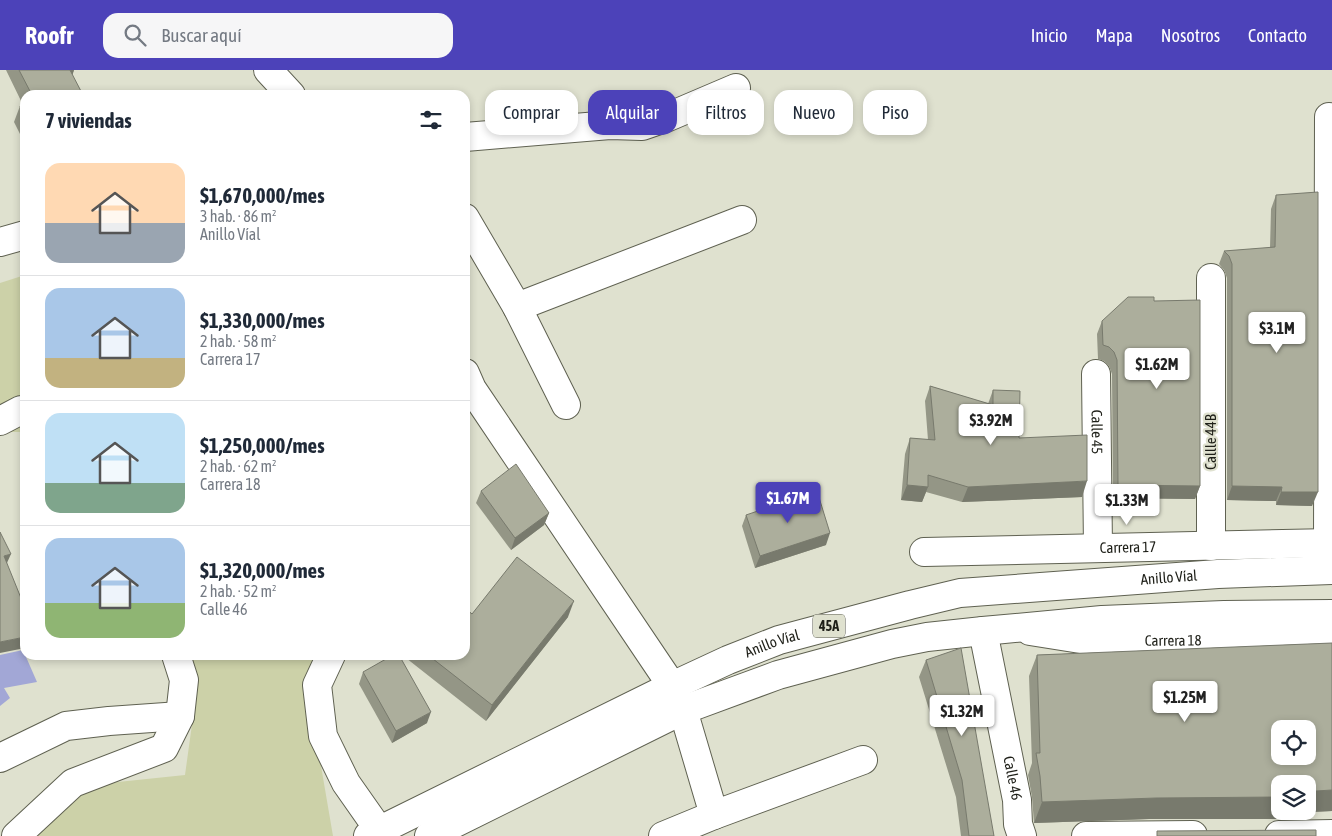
<!DOCTYPE html>
<html lang="es">
<head>
<meta charset="utf-8">
<style>
	body { margin:0; font-family:"Asap Condensed",sans-serif; background:#f6f6f7; color:#1f2937; height:100vh; display:flex; flex-direction:column; font-size:19px; white-space:nowrap }
	* { box-sizing:border-box; margin:0 }
	p { font-size:16px; color:#747a83 }
	.icon { flex:none; width:28px; height:28px; fill:none; stroke:currentColor; stroke-width:2; stroke-linecap:round; stroke-linejoin:round }
	.map { position:relative; flex:1; overflow:hidden }
	.drawer { position:absolute; left:20px; top:20px; width:450px; height:570px; display:flex; flex-direction:column; background:#fff; border-radius:15px; box-shadow:0 2px 8px #0003 }
	.drawer>* { flex:none }
	.top-card { position:absolute; left:485px; top:20px; width:475px; height:45px; display:flex; gap:10px }
	.tools { position:absolute; left:1271px; top:650px; display:grid; gap:10px }
	.tools a { display:grid; place-items:center; width:45px; height:45px; border-radius:10px; background:#fff; box-shadow:0 2px 8px #0003; font-size:25px }
	.price { position:absolute; translate:-50% -42px; padding:0 11px; border-radius:5px; background:#fff; color:#222; font-size:16px; line-height:32px; filter:drop-shadow(0 1px 2px #0008) }
	.price::after { content:''; position:absolute; left:50%; top:30px; width:15px; height:11px; margin-left:-8px; background:inherit; clip-path:polygon(0 0,100% 0,50% 100%) }
	.price.current { background:#4c42b9; color:#fff }
	ul { padding:0; list-style:none }
	li { display:flex; align-items:center; gap:15px; height:125px; padding:0 25px }
	li+li { border-top:1px solid #e0e1e3 }
	li span { display:grid; place-items:center; flex:none; width:140px; height:100px; border-radius:15px; color:#555 }
	li>.icon { margin-inline-start:auto }
	span .icon { width:60px; height:60px; fill:#fffc; stroke-width:1 }
	li b { font-size:21px }
	h2 { display:flex; justify-content:space-between; align-items:center; height:60px; padding:0 25px; font-size:21px }
	.chip { padding:0 18px; border-radius:15px; background:#fff; box-shadow:0 2px 8px #0003; font-size:18px; line-height:45px }
	.chip.current { background:#4c42b9; color:#fff }
	header { display:flex; align-items:center; gap:30px; box-sizing:border-box; height:70px; padding:0 25px; background:#4c42b9; color:#fff }
	header strong { font-size:24px }
	nav { display:flex; gap:28px; margin-inline-start:auto; font-size:18px }
	.search { width:350px; height:45px; background:#f6f6f7; display:flex; align-items:center; gap:12px; box-sizing:border-box; padding:0 18px; border-radius:15px; color:#747a83; font-size:19px }
	.map>svg:first-child { display:block }
</style>
</head>
<body>
<header>
<strong>Roofr</strong>
<div class="search"><svg class="icon" aria-label="search" viewBox="0 0 24 24"><circle cx="10" cy="10" r="6"/><path d="M15 15l6 6"/></svg>Buscar aquí</div>
<nav><a>Inicio</a><a>Mapa</a><a>Nosotros</a><a>Contacto</a></nav>
</header>
<div class="map">
<svg width="1332" height="766" viewBox="0 0 1332 766">
	<rect width="100%" height="100%" fill="#dfe1cf"/>
	<g fill="#ccd1a8">
		<polygon points="25,205 25,362 0,362 0,213"/>
		<polygon points="176,585 323,585 307,614 333,766 26,766 70,717 185,705 193,647"/>
	</g>
	<polygon fill="#a2a7d6" points="23,580 37,612 4,618 10,628 0,636 0,585"/>
	<g fill="none" stroke-linecap="round" stroke-linejoin="round">
		<defs>
			<g id="minor">
				<polyline points="268,0 291,25"/>
				<polyline points="465,67 610,55 642,56 668,47 736,18"/>
				<polyline points="465,148 517,237 566,335"/>
				<polyline points="0,172 25,165"/>
				<polyline points="517,237 742,150"/>
				<polyline points="465,303 472,319 672,616"/>
				<path id="s1" d="M1096 304 1098 478"/>
				<polyline points="0,351 21,340 25,340"/>
				<polyline points="1328,473 1329,47"/>
				<polyline points="1211,476 1211,208"/>
				<path id="s2" d="M924 482 1332 473"/>
				<path id="s3" d="M983 561 1017 730 1018 754 1022 766"/>
				<path id="s4" d="M1030 561 1093 571 1332 570"/>
				<polyline points="331,585 317,615 323,666 346,713 379,760"/>
				<polyline points="0,688 66,656 109,651 180,646"/>
				<polyline points="714,745 863,690"/>
				<polyline points="1279,765 1332,764"/>
				<polyline points="16,766 73,713 164,678 180,646 184,610 176,585"/>
				<polyline points="663,766 714,745 683,640"/>
				<polyline points="1086,766 1193,765"/>
			</g>
			<g id="highway">
				<path id="s5" d="M368 766 672 616 728 590 779 570 910 535 960 523 1218 504 1332 500"/>
				<polyline points="429,766 683,640 778,605 892,574 927,567 983,561 1102,550 1224,545 1332,544"/>
			</g>
		</defs>
		<use href="#minor" stroke="#5f6151" stroke-width="30"/>
		<use href="#highway" stroke="#5f6151" stroke-width="30"/>
		<use href="#minor" stroke="#fff" stroke-width="28"/>
		<use href="#highway" stroke="#fff" stroke-width="28"/>
	</g>
	<g fill="#949686">
		<polygon points="6,0 74,0 72,5 83,25 25,25 25,74 14,52 20,36 23,35"/>
		<polygon points="1276,125 1312,436 1276,435 1276,431 1227,430 1227,208 1224,200 1219,194 1224,181 1270,178 1271,139"/>
		<polygon points="1154,231 1200,416 1195,429 1113,428 1112,304 1109,296 1104,291 1098,289 1097,264 1102,251"/>
		<polygon points="930,316 988,334 993,320 1019,368 1082,427 962,432 926,422 922,432 901,430 905,384 910,368 928,370 925,331"/>
		<polygon points="481,421 549,443 544,455 511,480 476,433"/>
		<polygon points="746,445 826,475 755,498 742,456"/>
		<polygon points="472,544 568,547 486,651 406,588 405,585 465,585"/>
		<polygon points="1332,573 1332,741 1311,742 1308,749 1149,749 1034,753 1032,727 1028,705 1032,693 1029,606 1037,585"/>
		<polygon points="926,590 994,766 961,766 956,727 919,607"/>
		<polygon points="363,602 427,653 392,673 359,614"/>
	</g>
	<g fill="#787a6d">
		<polygon points="70,0 74,0 70,13"/>
		<polygon points="1087,411 1082,427 962,432 968,417"/>
		<polygon points="907,415 928,417 922,432 901,430"/>
		<polygon points="1118,415 1200,416 1195,429 1113,428"/>
		<polygon points="1232,416 1282,417 1276,431 1227,430"/>
		<polygon points="1281,422 1318,422 1312,436 1276,435"/>
		<polygon points="549,443 544,455 511,480 515,468"/>
		<polygon points="830,463 826,475 755,498 760,486"/>
		<polygon points="11,484 6,495 4,486"/>
		<polygon points="574,531 568,547 486,651 492,635"/>
		<polygon points="25,567 25,578 0,583 0,572"/>
		<polygon points="431,642 427,653 392,673 396,661"/>
		<polygon points="1332,720 1332,741 1311,742 1308,749 1149,749 1034,753 1042,732 1156,728 1280,727 1280,741 1308,741 1308,727 1316,721"/>
	</g>
	<g fill="#acae9c" stroke="#787a6d" fill-rule="evenodd">
		<polygon points="19,0 70,0 83,25 32,25"/>
		<polygon points="25,34 25,47 20,36"/>
		<polygon points="1318,122 1318,422 1281,422 1282,417 1232,416 1232,194 1229,186 1224,181 1275,177 1276,125"/>
		<polygon points="1128,227 1154,227 1154,231 1200,230 1200,416 1118,415 1117,290 1114,282 1109,277 1103,275 1102,251"/>
		<polygon points="930,316 993,335 993,320 1020,321 1019,368 1087,365 1087,411 968,417 928,405 928,417 907,415 910,368 935,370"/>
		<polygon points="516,394 549,443 515,468 481,421"/>
		<polygon points="817,421 830,463 760,486 746,445"/>
		<polygon points="0,462 11,484 4,486 25,538 25,567 0,572"/>
		<polygon points="517,487 574,531 492,635 428,585 465,585 465,538 472,544"/>
		<path d="M1332 573V720L1316 721V727H1308V714H1280V727L1156 728 1042 732 1040 706 1036 683H1040L1037 585ZM1280 659H1308V686H1280Z"/>
		<polygon points="961,578 994,766 969,766 962,710 926,590"/>
		<polygon points="393,585 399,585 431,642 396,661 363,602"/>
		<polygon points="1316,760 1316,766 1157,766 1157,761"/>
	</g>
	<g text-anchor="middle" stroke-width="4.5" stroke-linejoin="round" paint-order="stroke">
		<rect fill="#dfe1cf" stroke="#58594f" stroke-width="1" x="813" y="544.5" width="32" height="23" rx="4"/>
		<g font-size="14" font-weight="bold" fill="#1e1f18">
			<text x="829" y="561">45A</text>
		</g>
		<g font-size="15" fill="#1e1f18" stroke="#dfe1cf">
			<text dy="5" stroke="none"><textPath href="#s1" startOffset="58">Calle 45</textPath></text>
			<text transform="translate(1211 372) rotate(-90)" y="5">Callle 44B</text>
			<text dy="5" stroke="none"><textPath href="#s2" startOffset="204">Carrera 17</textPath></text>
			<text dy="5" stroke="none"><textPath href="#s5" startOffset="852">Anillo Víal</textPath></text>
			<text dy="5" stroke="none"><textPath href="#s4" startOffset="144">Carrera 18</textPath></text>
			<text dy="5" stroke="none"><textPath href="#s5" startOffset="448">Anillo Víal</textPath></text>
			<text dy="5" stroke="none"><textPath href="#s3" startOffset="150">Calle 46</textPath></text>
		</g>
	</g>
</svg>
<div class="tools">
<a><svg class="icon" aria-label="locate" viewBox="0 0 24 24"><circle cx="12" cy="12" r="6"/><path d="M12 2v4M12 18v4M2 12h4M18 12h4"/></svg></a>
<a><svg class="icon" aria-label="layers" viewBox="0 0 24 24"><path d="M12 4l9 5-9 5-9-5zM3 14l9 5 9-5"/></svg></a>
</div>
<b class="price" style="left:1277px;top:284px">$3.1M</b>
<b class="price" style="left:1157px;top:320px">$1.62M</b>
<b class="price" style="left:991px;top:376px">$3.92M</b>
<b class="price current" style="left:788px;top:454px">$1.67M</b>
<b class="price" style="left:1127px;top:456px">$1.33M</b>
<b class="price" style="left:1185px;top:653px">$1.25M</b>
<b class="price" style="left:962px;top:667px">$1.32M</b>
<div class="top-card">
<a class="chip">Comprar</a>
<a class="chip current">Alquilar</a>
<a class="chip">Filtros</a>
<a class="chip">Nuevo</a>
<a class="chip">Piso</a>
</div>
<section class="drawer">
<h2>7 viviendas<svg class="icon" aria-label="filters" viewBox="0 0 24 24"><path d="M4 7h16M4 17h16"/><circle cx="9" cy="7" r="2"/><circle cx="15" cy="17" r="2"/></svg></h2>
<ul>
<li><span style="background:linear-gradient(#ffd9b3 60%,#9aa5b1 0)"><svg class="icon" aria-label="home" viewBox="0 0 24 24"><path d="M3 11l9-7 9 7M6 9v11h12V9"/></svg></span><div><b>$1,670,000/mes</b><p>3 hab. · 86 m²</p><p>Anillo Víal</p></div></li>
<li><span style="background:linear-gradient(#a9c7e8 70%,#c2b280 0)"><svg class="icon" aria-label="home" viewBox="0 0 24 24"><path d="M3 11l9-7 9 7M6 9v11h12V9"/></svg></span><div><b>$1,330,000/mes</b><p>2 hab. · 58 m²</p><p>Carrera 17</p></div></li>
<li><span style="background:linear-gradient(#bfe0f5 70%,#7fa58c 0)"><svg class="icon" aria-label="home" viewBox="0 0 24 24"><path d="M3 11l9-7 9 7M6 9v11h12V9"/></svg></span><div><b>$1,250,000/mes</b><p>2 hab. · 62 m²</p><p>Carrera 18</p></div></li>
<li><span style="background:linear-gradient(#a9c7e8 65%,#8fb573 0)"><svg class="icon" aria-label="home" viewBox="0 0 24 24"><path d="M3 11l9-7 9 7M6 9v11h12V9"/></svg></span><div><b>$1,320,000/mes</b><p>2 hab. · 52 m²</p><p>Calle 46</p></div></li>
</ul>
</section>
</div>
</body>
</html>
